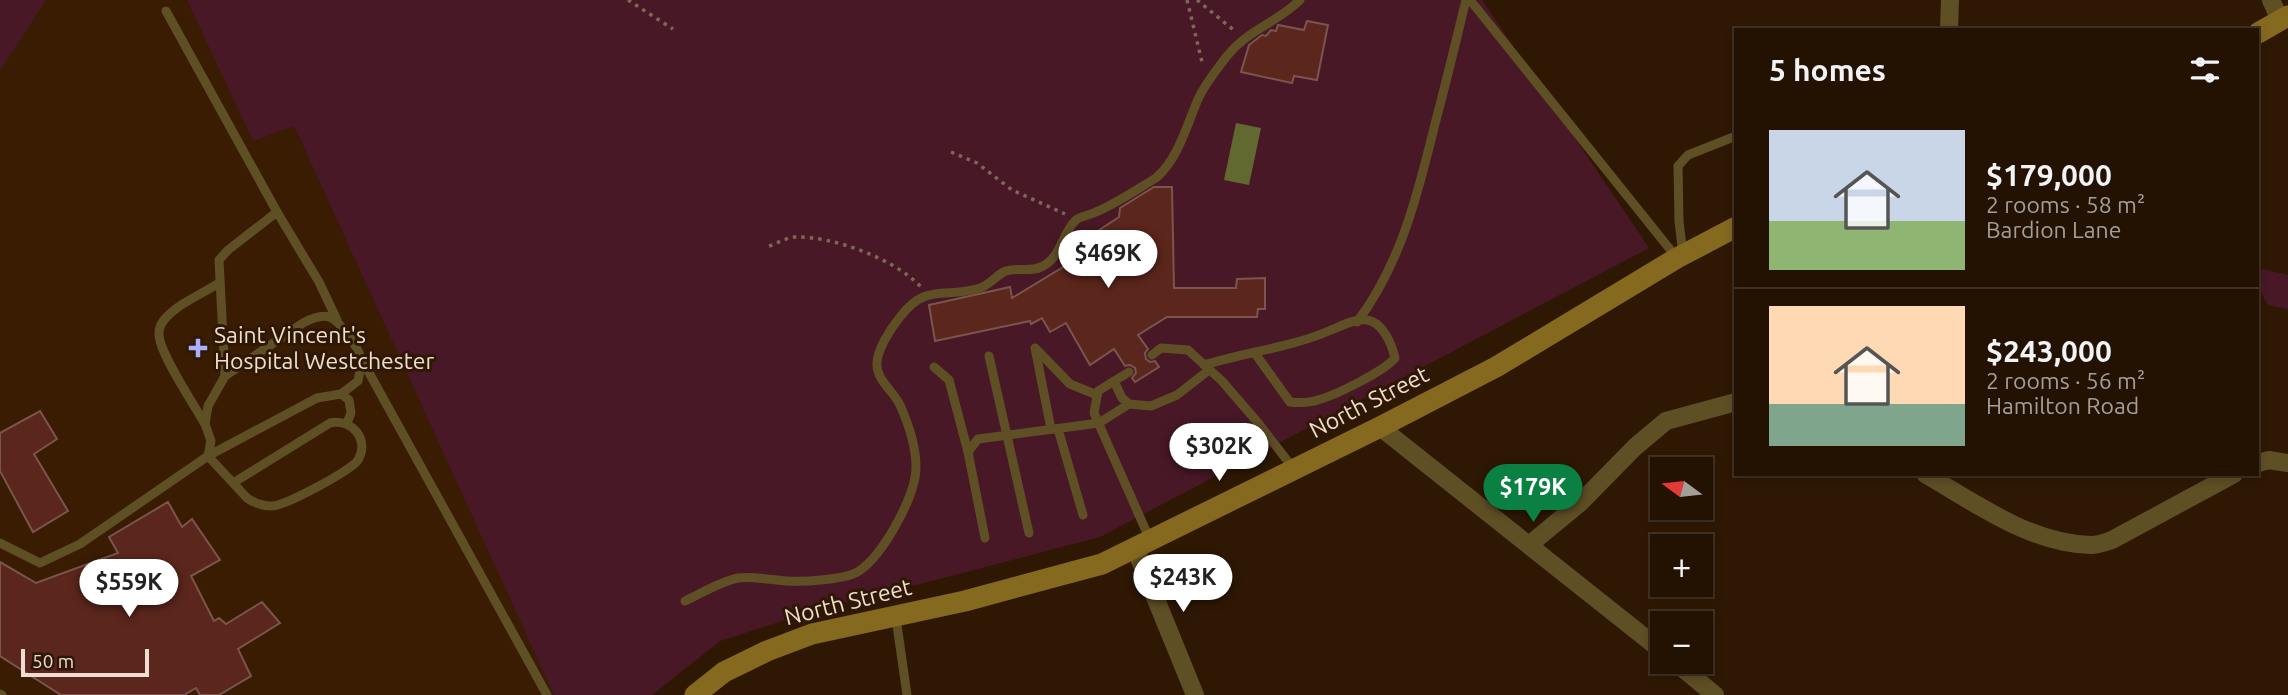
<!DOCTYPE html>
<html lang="en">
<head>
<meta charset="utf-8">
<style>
	body { margin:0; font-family:Ubuntu,sans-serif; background:#2f2011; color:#f1f3f6; height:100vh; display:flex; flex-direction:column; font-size:26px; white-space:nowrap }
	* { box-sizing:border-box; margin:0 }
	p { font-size:23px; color:#a39e99 }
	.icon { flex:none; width:38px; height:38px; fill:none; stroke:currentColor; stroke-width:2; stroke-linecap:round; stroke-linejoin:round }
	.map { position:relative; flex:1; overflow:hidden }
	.drawer { position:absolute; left:1734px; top:28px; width:525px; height:448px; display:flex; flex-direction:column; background:#231202; border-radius:0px; box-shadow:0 4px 10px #0003,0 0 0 2px #403224 }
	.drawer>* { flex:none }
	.needle { width:46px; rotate:285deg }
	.fabs { position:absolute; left:1650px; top:457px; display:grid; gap:14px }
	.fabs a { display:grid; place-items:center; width:63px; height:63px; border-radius:0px; background:#231202; box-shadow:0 4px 10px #0003,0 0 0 2px #403224; font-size:35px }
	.scale { position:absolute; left:21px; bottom:18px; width:128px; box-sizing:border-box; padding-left:7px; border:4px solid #eeddd0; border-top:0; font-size:19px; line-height:24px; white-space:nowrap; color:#eeddd0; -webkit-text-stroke:5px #2f1803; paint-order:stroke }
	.price { position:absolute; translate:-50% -60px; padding:0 16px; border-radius:24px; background:#fff; color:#222; font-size:23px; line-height:46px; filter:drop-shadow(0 2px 4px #0008) }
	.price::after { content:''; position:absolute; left:50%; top:42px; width:21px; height:16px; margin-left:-10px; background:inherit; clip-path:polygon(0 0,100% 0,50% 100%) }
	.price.active { background:#0b8043; color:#fff }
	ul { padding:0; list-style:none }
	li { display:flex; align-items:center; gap:21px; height:175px; padding:0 35px }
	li+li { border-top:2px solid #403224 }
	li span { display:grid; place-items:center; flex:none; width:196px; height:140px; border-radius:0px; color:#555 }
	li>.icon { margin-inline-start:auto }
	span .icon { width:84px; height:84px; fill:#fffc; stroke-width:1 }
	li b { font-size:30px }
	h2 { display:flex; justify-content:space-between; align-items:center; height:84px; padding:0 35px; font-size:30px }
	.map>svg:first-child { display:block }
</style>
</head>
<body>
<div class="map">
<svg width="2288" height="695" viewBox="0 0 2288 695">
	<rect width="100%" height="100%" fill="#2f1803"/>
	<polygon fill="#391c01" points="0,0 236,0 555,695 0,695"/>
	<g fill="#481827">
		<polygon points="0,0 46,0 0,70"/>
		<polygon points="187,0 1482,0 1649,248 1100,537 905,588 828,606 720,641 652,695 554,695 294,126 253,141"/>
		<path d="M2262 269 2288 275V309L2268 305C2261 292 2252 282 2262 269Z"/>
	</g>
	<polygon fill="#616930" points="1236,123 1261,128 1249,185 1224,180"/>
	<g fill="#5b261c" stroke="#79554e" stroke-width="2">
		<polygon points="1307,21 1328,25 1317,80 1294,76 1292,83 1241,72 1249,45 1262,35 1266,36 1271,30 1276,31 1278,25 1304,30"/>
		<polygon points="1154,187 1172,187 1174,288 1236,288 1237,279 1265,278 1265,309 1258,309 1257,317 1167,317 1138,335 1148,349 1145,353 1146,359 1150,362 1155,361 1159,367 1135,382 1132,378 1136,373 1135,368 1130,365 1125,366 1114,349 1090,365 1066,323 1050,332 1042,318 1031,324 1030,321 935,341 929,305 1010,287 1012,298 1073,261 1072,248 1119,217 1120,208"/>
		<polygon points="40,411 57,439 34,454 68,511 33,532 0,471 0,433"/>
		<polygon points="168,502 182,527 192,519 220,560 191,576 214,621 219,618 226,624 262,602 280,623 238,649 251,676 219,695 200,695 196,688 184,695 61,695 0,656 0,562 36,583 118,553 109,537"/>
	</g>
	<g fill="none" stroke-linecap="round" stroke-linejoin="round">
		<g stroke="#7d6856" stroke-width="3.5" stroke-dasharray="3.5 5" stroke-linecap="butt">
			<polyline points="628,0 673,29"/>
			<polyline points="1187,0 1203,66"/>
			<polyline points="1197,0 1236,32"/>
			<polyline points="951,152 977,163 1012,190 1065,214"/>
			<path d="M769 246C778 243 785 238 795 237 833 236 895 259 921 287"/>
		</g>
		<g stroke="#5f4f25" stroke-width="9">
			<polyline points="1470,0 1677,258"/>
			<polyline points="166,11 277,212 319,282 337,320"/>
			<polyline points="1683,255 1679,221 1678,166 1688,155 1736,136"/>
			<path d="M1357 322C1401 264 1418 193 1435 124 1446 83 1456 41 1466 0"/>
			<polyline points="1035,348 1051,429"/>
			<polyline points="1037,350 1070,384 1097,395"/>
			<polyline points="1152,355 1161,348 1188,350 1222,381 1259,424 1293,468"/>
			<polyline points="989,356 1029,533"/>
			<polyline points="362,360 547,695"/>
			<path d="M1204 365C1246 352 1290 348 1331 330 1341 326 1356 318 1367 320 1383 322 1392 345 1395 358 1383 372 1336 395 1318 400 1309 403 1300 403 1290 402L1254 352"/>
			<polyline points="934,367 949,380 968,452"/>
			<polyline points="1129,372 1098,391 1094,413 1150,540"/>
			<path d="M225 376 303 323C326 311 334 315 348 335 353 342 360 351 361 359 362 365 359 375 358 381L341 394"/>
			<polyline points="1114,381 1122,398 1129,404 1151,406 1177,395 1209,370"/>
			<path d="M205 424C193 403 166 363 160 341 158 334 159 326 164 320 177 304 202 294 219 283"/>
			<polyline points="1058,429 1083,515"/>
			<path d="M208 456 247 498C254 503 263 506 272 506 285 506 352 470 358 460 370 440 352 418 330 423L233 483"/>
			<polyline points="208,456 211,441 205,424 208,406 225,376 219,260 228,250 277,212"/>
			<polyline points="985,538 968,452 978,439 1099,423 1129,404"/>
			<polyline points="0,543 40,563 80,544 208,456 317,398 341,394 349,400 351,413 347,423"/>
			<path d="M685 601C702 593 719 582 738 578 754 576 770 580 786 581 802 582 846 580 859 571 883 555 916 496 916 467 916 447 908 423 900 405 894 392 877 380 877 365 876 351 891 328 900 317 927 282 944 299 980 288 991 284 996 275 1006 271 1019 267 1031 273 1043 266 1062 256 1061 234 1076 220 1081 216 1090 215 1096 212 1117 203 1136 190 1156 178 1179 158 1187 124 1199 97 1206 83 1217 69 1227 56 1249 29 1275 24 1300 0"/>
			<polyline points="896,618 907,695"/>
			<polyline points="0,694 2,695"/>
		</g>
		<g stroke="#5f4f25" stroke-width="18">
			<polyline points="2271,0 2280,20"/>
			<polyline points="1949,30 1950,0"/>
			<polyline points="1380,427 1662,651"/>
			<polyline points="2258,463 2269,460 2288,463"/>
			<path d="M1925 474C1975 503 2031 544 2091 545 2098 545 2106 542 2112 540L2234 474"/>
			<polyline points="1529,545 1581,502 1635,447 1666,421 1736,402"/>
			<polyline points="1135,548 1195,695"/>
			<polyline points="1675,662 1715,695"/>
		</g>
		<g stroke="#84691f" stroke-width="21">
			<polyline points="2258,33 2288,16"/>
			<polyline points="695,695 724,672 767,651 812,634 965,601 1102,564 1380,427 1496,367 1677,258 1736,227"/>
		</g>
	</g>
	<path fill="#a9b0fc" stroke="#2f1803" stroke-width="2.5" d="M194.5 337.5h7v7h7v7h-7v7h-7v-7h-7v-7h7z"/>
	<g text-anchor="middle" stroke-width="6" stroke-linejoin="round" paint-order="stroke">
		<g font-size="23" fill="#eeddd0" stroke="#2f1803" text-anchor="start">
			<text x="214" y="343">Saint Vincent's<tspan x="214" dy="26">Hospital Westchester</tspan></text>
		</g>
		<g font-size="23" fill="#eeddd0" stroke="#2f1803">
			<text transform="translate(1369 402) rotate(-27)" y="8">North Street</text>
			<text transform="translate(848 602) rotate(-14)" y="8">North Street</text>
		</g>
	</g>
</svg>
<div class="fabs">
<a><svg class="needle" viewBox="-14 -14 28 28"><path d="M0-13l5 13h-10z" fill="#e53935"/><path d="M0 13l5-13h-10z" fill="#a39e99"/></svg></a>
<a>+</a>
<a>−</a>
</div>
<div class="scale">50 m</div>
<b class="price" style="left:1108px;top:290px">$469K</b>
<b class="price" style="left:1219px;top:483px">$302K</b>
<b class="price active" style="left:1533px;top:524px">$179K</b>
<b class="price" style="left:1183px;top:614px">$243K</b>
<b class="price" style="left:129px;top:619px">$559K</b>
<section class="drawer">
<h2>5 homes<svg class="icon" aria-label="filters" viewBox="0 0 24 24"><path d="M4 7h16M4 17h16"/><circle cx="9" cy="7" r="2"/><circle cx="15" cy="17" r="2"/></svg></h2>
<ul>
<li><span style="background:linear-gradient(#c9d6e8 65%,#8fb573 0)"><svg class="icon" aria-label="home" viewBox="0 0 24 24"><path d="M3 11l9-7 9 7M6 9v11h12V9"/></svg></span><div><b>$179,000</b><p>2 rooms · 58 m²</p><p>Bardion Lane</p></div></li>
<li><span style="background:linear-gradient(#ffd9b3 70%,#7fa58c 0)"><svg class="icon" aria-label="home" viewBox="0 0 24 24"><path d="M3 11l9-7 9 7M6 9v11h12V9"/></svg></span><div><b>$243,000</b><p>2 rooms · 56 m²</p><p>Hamilton Road</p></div></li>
</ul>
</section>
</div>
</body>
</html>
